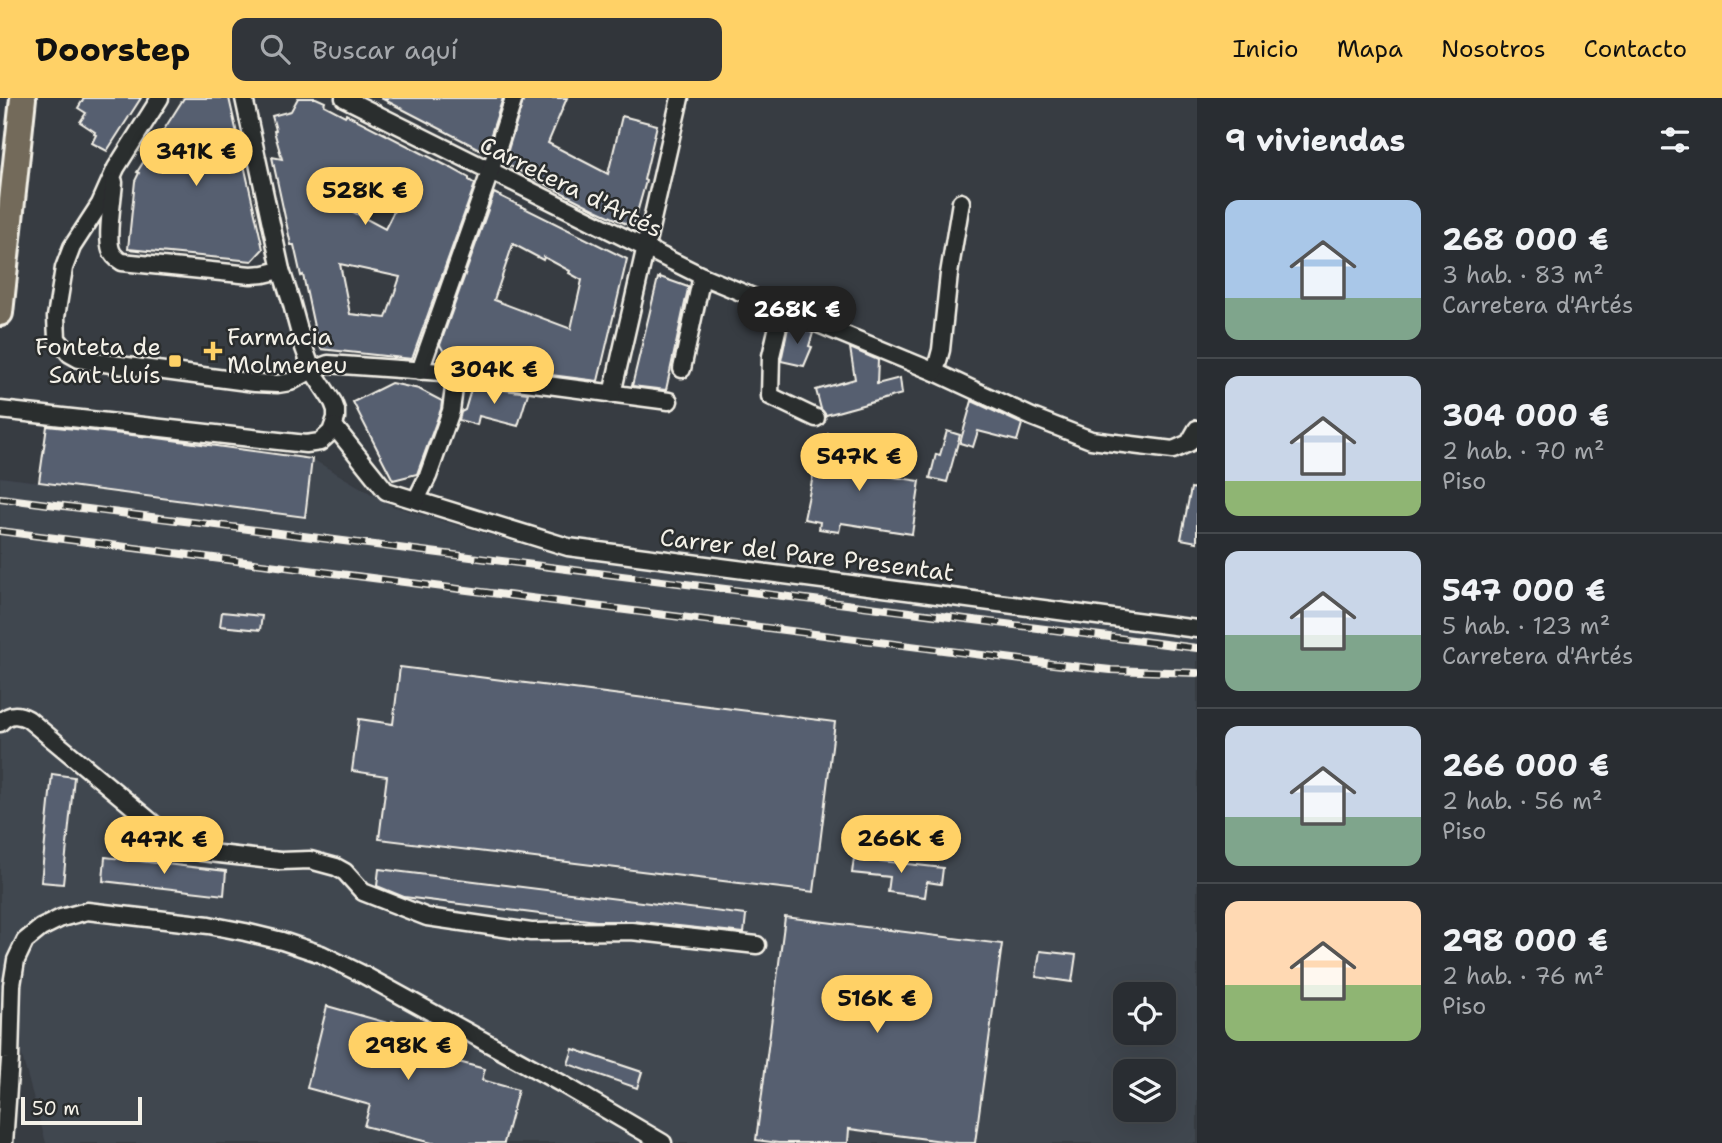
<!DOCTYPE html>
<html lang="es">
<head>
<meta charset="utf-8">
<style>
	body { margin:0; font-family:"Shantell Sans",sans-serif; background:#31353a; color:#f1f3f6; height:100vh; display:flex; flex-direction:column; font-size:26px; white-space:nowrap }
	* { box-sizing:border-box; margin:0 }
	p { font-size:23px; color:#a5a8ac }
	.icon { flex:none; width:38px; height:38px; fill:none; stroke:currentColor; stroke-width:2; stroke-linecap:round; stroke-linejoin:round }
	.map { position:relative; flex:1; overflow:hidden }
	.drawer { display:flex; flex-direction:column; background:#292d32; width:525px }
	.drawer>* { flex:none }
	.fabs { position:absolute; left:1113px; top:884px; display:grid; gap:14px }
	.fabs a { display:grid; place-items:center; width:63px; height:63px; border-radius:14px; background:#292d32; box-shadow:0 7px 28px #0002,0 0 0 2px #45494d; font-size:35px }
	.scale { position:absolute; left:21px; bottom:18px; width:121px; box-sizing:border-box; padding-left:7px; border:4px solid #f4f1e8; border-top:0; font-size:19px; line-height:24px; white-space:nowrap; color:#f4f1e8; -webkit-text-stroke:5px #2a2d2e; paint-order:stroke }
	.price { position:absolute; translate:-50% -60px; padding:0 16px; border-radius:24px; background:#ffd166; color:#111; font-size:23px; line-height:46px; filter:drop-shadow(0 2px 4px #0008) }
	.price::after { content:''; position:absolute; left:50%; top:42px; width:21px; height:16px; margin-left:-10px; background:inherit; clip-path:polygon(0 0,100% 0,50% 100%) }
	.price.current { background:#222; color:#fff }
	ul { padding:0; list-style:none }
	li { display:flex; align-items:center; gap:21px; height:175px; padding:0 28px }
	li+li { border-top:2px solid #45494d }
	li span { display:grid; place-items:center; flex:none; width:196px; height:140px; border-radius:14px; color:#555 }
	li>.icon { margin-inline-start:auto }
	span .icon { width:84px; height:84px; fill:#fffc; stroke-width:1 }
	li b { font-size:30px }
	h2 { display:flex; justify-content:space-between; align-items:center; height:84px; padding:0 28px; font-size:30px }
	header { display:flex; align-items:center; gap:42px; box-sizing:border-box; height:98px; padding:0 35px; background:#ffd166; color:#111 }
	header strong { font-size:33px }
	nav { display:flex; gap:38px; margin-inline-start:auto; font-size:24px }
	.search { width:490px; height:63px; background:#31353a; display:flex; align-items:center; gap:18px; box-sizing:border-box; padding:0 24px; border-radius:14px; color:#a5a8ac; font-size:26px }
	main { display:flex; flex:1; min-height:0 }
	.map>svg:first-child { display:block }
</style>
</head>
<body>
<header>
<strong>Doorstep</strong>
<div class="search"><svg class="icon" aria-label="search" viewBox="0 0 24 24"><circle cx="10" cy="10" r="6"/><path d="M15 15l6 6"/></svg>Buscar aquí</div>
<nav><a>Inicio</a><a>Mapa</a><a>Nosotros</a><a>Contacto</a></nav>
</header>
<main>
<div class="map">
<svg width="1197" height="1045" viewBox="0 0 1197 1045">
	<rect width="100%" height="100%" fill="#373c42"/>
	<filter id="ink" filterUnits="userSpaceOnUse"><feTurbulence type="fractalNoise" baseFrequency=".0143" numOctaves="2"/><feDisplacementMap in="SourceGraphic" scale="14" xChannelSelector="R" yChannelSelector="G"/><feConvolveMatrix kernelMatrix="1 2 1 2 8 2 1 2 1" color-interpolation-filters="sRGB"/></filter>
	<g filter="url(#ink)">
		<path fill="#404650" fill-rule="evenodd" d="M48 325 312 361 392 408 540 452 1197 538V1045H46L12 922 0 917V379L39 384ZM1125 896H1164V934H1125ZM1125 973H1164V1012H1125Z"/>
		<g fill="#565e6f" stroke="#f4f1e8" stroke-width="2" fill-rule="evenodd">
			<polygon points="84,0 141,0 107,53 92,45 96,37 94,36 95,34 80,24 86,15 78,10"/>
			<polygon points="184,0 229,0 263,151 252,163 128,151 135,83 139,75 137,74"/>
			<path d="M298 0H316L325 4 324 7 345 18 346 16 451 70 469 80V82L475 86 412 261 321 251 318 238H316L303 177 301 178 294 147H291L272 59 282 61 274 33 276 32 272 18 291 13ZM344 75 399 103 385 131 340 107ZM340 166 400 179 386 220 350 216Z"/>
			<polygon points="381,0 503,0 485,54"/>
			<polygon points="524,0 567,0 548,45 608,76 622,18 657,27 644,82 646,83 633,129 596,112 504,65"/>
			<path d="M494 95 627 161 598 283 450 264 440 247ZM513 146 543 162 544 159 570 173 569 175 582 182 571 231 494 202Z"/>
			<polygon points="660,179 688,189 688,191 666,292 632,288 658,180 660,181"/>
			<polygon points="789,225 813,235 809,248 812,249 804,268 781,263"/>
			<polygon points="850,250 878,262 877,286 900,280 902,296 826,317 821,311 816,292 855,281"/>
			<polygon points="391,285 419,291 442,303 441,311 417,376 393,382 353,304"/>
			<polygon points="472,288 528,295 518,328 479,318 477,327 459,322 461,314 465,312"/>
			<polygon points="972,303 1022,326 1017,343 978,333 973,349 960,345"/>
			<polygon points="47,328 150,339 312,361 305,419 39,384"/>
			<polygon points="947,333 960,337 947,384 930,380 936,356 940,357"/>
			<polygon points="828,336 862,342 858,374 920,383 912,436 841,425 839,434 819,431 820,424 804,421 814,373 822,375"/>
			<polygon points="1191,390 1197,391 1197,444 1181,441"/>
			<polygon points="222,514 262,518 260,532 220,528"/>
			<polygon points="400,569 835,624 814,794 379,741 387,678 352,673 359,621 393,626"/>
			<polygon points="52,676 74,679 63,786 41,784"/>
			<polygon points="858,721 924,730 922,744 856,735"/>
			<polygon points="105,759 226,773 224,797 103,783"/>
			<polygon points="854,760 943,770 941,786 927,784 925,799 888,794 890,779 852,775"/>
			<polygon points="379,771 746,817 744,835 632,823 596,823 404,799 377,788"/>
			<polygon points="785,819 1002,846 975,1045 958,1045 849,1031 848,1045 778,1045 756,1042"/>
			<polygon points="1040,853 1076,857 1072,884 1036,879"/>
			<polygon points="327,908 391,926 392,923 416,930 413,940 450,950 447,961 485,971 482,982 518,992 504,1045 432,1045 364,1028 370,1007 307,990"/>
			<polygon points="573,951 642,974 637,990 568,966"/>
		</g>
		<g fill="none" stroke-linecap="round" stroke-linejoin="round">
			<defs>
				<g id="minor">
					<polyline points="160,0 116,70 100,106 72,149 64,170 56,219 57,241 70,256 79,261 89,263 255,285 278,286 290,284 312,272 328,266 456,275 669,303"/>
					<polyline points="344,0 702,178 935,274 1032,319 1091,342 1173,352 1189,345 1197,331"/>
					<path d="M114 84C113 100 106 138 111 152 113 158 117 161 122 164L251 177 264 176 281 172"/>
					<polyline points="782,211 771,258 770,298 816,320"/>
					<polyline points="682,271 702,178"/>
					<polyline points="420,273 490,74 514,0"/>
					<polyline points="935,274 941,252 949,176 961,104"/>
					<polyline points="612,296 680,0"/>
					<polyline points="0,312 306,346 320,344 331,334 336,320 336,312 333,304 312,272 303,247 291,203 281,172 244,0"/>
					<polyline points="334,328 386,393 568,449 1197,531"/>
					<polyline points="416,402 428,378 451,313 456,275"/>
					<path d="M0 625C8 616 17 615 28 621L173 742 180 747 201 754 280 763 310 762 336 769 345 774 363 794 427 819 531 834 631 833 757 847"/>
					<polyline points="4,1045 10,961 12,887 16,862 25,843 41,830 61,820 87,813 209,827 245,834 282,843 321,856 362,876 564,987 663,1045"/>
				</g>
				<polyline id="highway" points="0,215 23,0"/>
			</defs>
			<use href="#minor" stroke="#f4f1e8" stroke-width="21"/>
			<use href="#highway" stroke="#f4f1e8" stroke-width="30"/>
			<use href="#minor" stroke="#2a2d2e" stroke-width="16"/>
			<use href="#highway" stroke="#736b5a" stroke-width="24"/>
			<defs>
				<g id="rail">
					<polyline points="0,400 1197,550"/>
					<polyline points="0,433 1053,566 1111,572 1197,575"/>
				</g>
			</defs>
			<use href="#rail" stroke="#f4f1e8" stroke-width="8"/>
			<use href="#rail" stroke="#2a2d2e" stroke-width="5" stroke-dasharray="16" stroke-linecap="butt"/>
		</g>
	</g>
	<g fill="#ffd166" stroke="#2a2d2e" stroke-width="2.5">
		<path d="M209.5 242.5h7v7h7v7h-7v7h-7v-7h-7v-7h7z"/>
		<rect x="168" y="256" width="14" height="14" rx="3.5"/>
	</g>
	<g text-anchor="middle" stroke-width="5" stroke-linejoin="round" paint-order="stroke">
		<g font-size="24" fill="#f4f1e8" stroke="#2a2d2e">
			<text transform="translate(571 89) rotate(26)" y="8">Carretera d'Artés</text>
			<text transform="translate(807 457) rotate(7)" y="8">Carrer del Pare Presentat</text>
		</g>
		<g font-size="24" fill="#f4f1e8" stroke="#2a2d2e" text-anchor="start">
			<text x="227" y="247">Farmacia<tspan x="227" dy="28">Molmeneu</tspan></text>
			<text x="161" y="257" text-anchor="end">Fonteta de<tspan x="161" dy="28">Sant Lluís</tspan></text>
		</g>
	</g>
</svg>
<div class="fabs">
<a><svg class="icon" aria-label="locate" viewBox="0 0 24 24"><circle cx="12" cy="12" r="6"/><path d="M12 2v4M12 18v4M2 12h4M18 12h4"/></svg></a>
<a><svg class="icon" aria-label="layers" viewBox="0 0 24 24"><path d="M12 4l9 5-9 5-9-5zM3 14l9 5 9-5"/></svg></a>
</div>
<div class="scale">50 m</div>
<b class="price" style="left:196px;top:90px">341K €</b>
<b class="price" style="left:365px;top:129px">528K €</b>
<b class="price current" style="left:797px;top:248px">268K €</b>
<b class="price" style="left:494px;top:308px">304K €</b>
<b class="price" style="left:859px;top:395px">547K €</b>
<b class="price" style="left:901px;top:777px">266K €</b>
<b class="price" style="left:164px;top:778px">447K €</b>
<b class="price" style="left:877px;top:937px">516K €</b>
<b class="price" style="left:408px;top:984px">298K €</b>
</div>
<section class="drawer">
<h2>9 viviendas<svg class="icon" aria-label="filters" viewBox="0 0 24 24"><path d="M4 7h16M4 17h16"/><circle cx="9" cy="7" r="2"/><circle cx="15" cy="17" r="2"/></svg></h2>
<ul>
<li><span style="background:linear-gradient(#a9c7e8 70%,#7fa58c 0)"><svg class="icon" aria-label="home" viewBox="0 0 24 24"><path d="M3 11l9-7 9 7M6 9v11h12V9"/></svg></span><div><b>268 000 €</b><p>3 hab. · 83 m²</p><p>Carretera d'Artés</p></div></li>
<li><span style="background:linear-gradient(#c9d6e8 75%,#8fb573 0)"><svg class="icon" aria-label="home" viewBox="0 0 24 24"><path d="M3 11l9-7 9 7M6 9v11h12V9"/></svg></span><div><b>304 000 €</b><p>2 hab. · 70 m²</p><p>Piso</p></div></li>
<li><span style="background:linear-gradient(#c9d6e8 60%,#7fa58c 0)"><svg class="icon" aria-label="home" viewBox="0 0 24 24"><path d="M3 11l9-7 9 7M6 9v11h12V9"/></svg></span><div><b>547 000 €</b><p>5 hab. · 123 m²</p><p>Carretera d'Artés</p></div></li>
<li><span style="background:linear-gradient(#c9d6e8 65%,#7fa58c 0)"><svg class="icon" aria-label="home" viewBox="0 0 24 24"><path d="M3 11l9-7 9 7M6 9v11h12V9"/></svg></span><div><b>266 000 €</b><p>2 hab. · 56 m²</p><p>Piso</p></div></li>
<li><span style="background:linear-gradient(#ffd9b3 60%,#8fb573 0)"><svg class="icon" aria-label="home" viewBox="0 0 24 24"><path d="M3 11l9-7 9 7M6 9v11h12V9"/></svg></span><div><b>298 000 €</b><p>2 hab. · 76 m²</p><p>Piso</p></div></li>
</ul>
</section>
</main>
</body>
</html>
